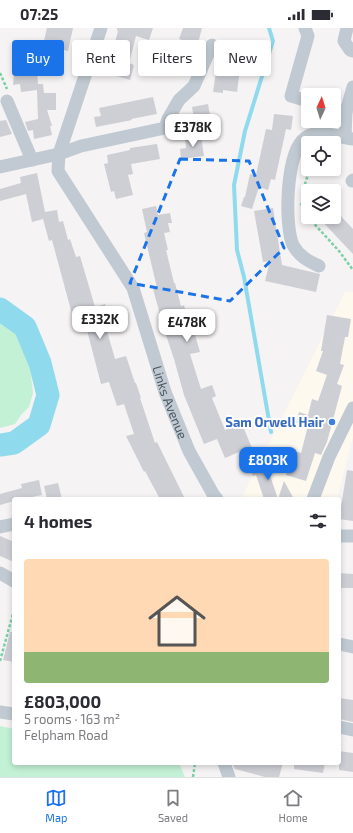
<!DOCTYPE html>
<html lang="en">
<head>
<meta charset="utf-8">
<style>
	body { margin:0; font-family:"Exo 2",sans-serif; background:#f2f2f3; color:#2b2b33; height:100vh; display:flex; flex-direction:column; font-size:15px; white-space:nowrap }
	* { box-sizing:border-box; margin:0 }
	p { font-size:13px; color:#7c7c81 }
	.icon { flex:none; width:22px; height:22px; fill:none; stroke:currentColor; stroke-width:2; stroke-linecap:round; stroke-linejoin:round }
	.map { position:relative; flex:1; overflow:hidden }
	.details { position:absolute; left:12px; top:469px; width:329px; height:268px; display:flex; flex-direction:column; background:#fff; border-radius:4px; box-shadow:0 2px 6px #0003 }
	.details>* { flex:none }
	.hud { position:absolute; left:12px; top:12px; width:329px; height:36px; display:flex; gap:8px }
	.needle { width:26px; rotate:4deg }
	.controls { position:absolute; left:301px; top:60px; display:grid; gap:8px }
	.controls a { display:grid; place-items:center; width:40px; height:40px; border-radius:4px; background:#fff; box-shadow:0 2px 6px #0003; font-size:20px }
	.price { position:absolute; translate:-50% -34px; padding:0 9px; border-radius:8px; background:#fff; color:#222; font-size:13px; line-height:26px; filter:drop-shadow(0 1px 2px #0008) }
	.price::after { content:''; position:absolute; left:50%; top:24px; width:12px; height:9px; margin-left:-6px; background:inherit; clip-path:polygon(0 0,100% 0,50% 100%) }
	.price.selected { background:#1a73e8; color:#fff }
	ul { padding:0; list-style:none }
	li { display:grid; align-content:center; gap:8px; height:212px; padding:0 12px }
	li span { display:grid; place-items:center; height:124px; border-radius:4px; color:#555 }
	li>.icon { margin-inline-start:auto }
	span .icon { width:72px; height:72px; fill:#fffc; stroke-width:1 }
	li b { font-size:17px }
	h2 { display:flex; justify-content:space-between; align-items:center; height:48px; padding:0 12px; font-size:17px }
	.tag { padding:0 14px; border-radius:4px; background:#fff; box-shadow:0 2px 6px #0003; font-size:14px; line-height:36px }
	.tag.selected { background:#1a73e8; color:#fff }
	.status { display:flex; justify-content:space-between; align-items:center; height:28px; padding:0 20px; background:#fff; direction:ltr }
	.status svg { height:11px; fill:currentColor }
	.tabs { display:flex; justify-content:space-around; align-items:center; height:56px; border-top:1px solid #e1e1e2; background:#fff; font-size:11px; color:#7c7c81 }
	.tabs a { display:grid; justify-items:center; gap:2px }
	.tabs .selected { color:#1a73e8 }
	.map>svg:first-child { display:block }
</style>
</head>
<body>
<div class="status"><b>07:25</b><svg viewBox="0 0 49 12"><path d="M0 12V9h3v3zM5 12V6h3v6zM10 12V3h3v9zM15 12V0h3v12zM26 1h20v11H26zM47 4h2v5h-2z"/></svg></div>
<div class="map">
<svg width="353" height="749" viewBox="0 0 353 749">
	<rect width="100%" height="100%" fill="#f5f3f3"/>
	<polygon fill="#fdf9ef" points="345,264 353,264 353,409 337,471 241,471"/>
	<g fill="#c3f1d5">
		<polygon points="0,292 23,309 31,347 33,365 29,379 21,387 15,396 0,400"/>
		<polygon points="0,698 14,701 14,735 179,735 185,749 0,749"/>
	</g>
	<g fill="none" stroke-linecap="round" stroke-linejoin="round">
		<polyline stroke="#90daee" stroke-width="4" points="269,0 273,13 245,103 234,157 237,222 244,249 271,404"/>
		<polyline stroke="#90daee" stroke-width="23" points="0,281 25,299 40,335 48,367 39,397 14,415 0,417"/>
	</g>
	<g fill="#cdcfd5">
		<polygon points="47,0 73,0 68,23 43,17"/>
		<polygon points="117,0 153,0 149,12 136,8 129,35 134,37 130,52 107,45 118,3 117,2"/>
		<polygon points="183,0 202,0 198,15 193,14 192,15 179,11"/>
		<polygon points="234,17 244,19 243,23 255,25 251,43 240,41 237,64 223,62 223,65 213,64 216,44 228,45"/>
		<polygon points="16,20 34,21 32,44 37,44 38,56 43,56 44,65 56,65 56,82 47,82 52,98 50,98 52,107 34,111 33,102 28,103 25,94 38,91 37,62 21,64 20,56 13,57"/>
		<polygon points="153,69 157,86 131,91 132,92 96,99 94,89 101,88 99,80"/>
		<polygon points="208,76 211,93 195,96 192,79"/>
		<polygon points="274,86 293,88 291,102 286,101 275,152 271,151 268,162 259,159 252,181 241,178 244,169 245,169 250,146 256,147 266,101 272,102"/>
		<polygon points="6,92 12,106 0,109 0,93"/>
		<polygon points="201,108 204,128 181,131 180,121 186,120 185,110"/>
		<polygon points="157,116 160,131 131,136 133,146 128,147 133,167 116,171 114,163 111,164 104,136 108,135 107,127 130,122 130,120"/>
		<polygon points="37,145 45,184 57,182 59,194 63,193 68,212 70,211 76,229 80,228 95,279 105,276 109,288 103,289 115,331 126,328 135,355 136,355 141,370 140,370 155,415 157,414 185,471 160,471 145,443 144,444 126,408 134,406 124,376 117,378 109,354 101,356 82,283 72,286 52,212 49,213 43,191 32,194 26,166 0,173 0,161 21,155 20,149"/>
		<polygon points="156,178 158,187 170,185 172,195 168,195 170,204 164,205 168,222 166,222 174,255 175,255 181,278 184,277 190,301 193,300 200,324 190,326 201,361 212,357 216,368 212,370 225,402 242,396 254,425 242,430 239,424 225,430 217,411 204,416 184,367 174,331 165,304 164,305 158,279 153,261 157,260 144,205 147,204 142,181"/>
		<polygon points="273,180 282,237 320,246 316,264 265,253 270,233 263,234 254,183"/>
		<polygon points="334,181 353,201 353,226 318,189 334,189"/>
		<polygon points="327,287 351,291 348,309 345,309 340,336 344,337 337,356 342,358 327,414 321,427 315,425 306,453 286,447 294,423 301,425 308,398 296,395 299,384 308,387 312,371 318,373 327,347 316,343 323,323 321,323"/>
		<polygon points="264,430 278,471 284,453 294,471 264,471 256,447 253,448 248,435"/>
		<polygon points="347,442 353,443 353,493 339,491"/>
		<polygon points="39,452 42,467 22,471 14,471 14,473 0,477 0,466 22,460 21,456"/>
		<polygon points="58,455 62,471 47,471 44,458"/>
		<polygon points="0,508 14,514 14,534 0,528"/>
		<polygon points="339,545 353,546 353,560 339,560"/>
		<polygon points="10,604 14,604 14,634 3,632"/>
		<polygon points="339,670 353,672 353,694 339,691"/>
		<polygon points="339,723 353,725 353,744 339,742"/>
		<polygon points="232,735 283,735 279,749 265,749 235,741"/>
		<polygon points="294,735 325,735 323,745 294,741"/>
	</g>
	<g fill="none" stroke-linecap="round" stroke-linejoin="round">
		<g stroke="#7ad0a6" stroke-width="2.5" stroke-dasharray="3 2" stroke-linecap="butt">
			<polyline points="0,45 7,61"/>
			<polyline points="302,166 309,143 304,140"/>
			<polyline points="301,175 305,185 308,189"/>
			<polyline points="308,189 339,223 353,242"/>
			<polyline points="0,633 14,582"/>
			<polyline points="193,749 195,735"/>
		</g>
		<g stroke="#c1cad2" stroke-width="13">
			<path id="s1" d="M101 0 59 126 58 143 133 260 165 364 189 423 213 466 217 471"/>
			<polyline points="305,0 308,8 291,68 308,73"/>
			<polyline points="347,0 344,13 350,22 353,23"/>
			<polyline points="7,73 32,132"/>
			<polyline points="334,81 346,84"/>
			<polyline points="345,109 346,84 353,59"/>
			<polyline points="0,139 59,126 81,118 165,100 168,91 179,72 194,58 212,17"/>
			<polyline points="352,153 353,152"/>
			<path d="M319 238C308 233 299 228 293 217 284 197 286 123 305 110 319 100 338 109 353 111"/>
			<polyline points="313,471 329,429 353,380"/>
			<polyline points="0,499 14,496"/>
			<polyline points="339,508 353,508"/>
			<polyline points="0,545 14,553"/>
			<polyline points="339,616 353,619"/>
			<polyline points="0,684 14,686"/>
			<polyline points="339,699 353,702"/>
			<polyline points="224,735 229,749"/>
		</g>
	</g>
	<path fill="none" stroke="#1a73e8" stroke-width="3" stroke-dasharray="8 5" stroke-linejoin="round" d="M180 131 249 133 284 220 230 273 130 255Z"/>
	<circle fill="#3f7fe0" stroke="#fff" stroke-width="1.5" cx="332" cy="394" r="4"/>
	<g text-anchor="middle" stroke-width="4" stroke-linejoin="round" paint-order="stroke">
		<g font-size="13" fill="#4a5661" stroke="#fff">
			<text dy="5" stroke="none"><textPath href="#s1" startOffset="409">Links Avenue</textPath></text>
		</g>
		<g font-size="13" font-weight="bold" fill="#366cbe" stroke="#fff" text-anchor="end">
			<text x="324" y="399">Sam Orwell Hair</text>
		</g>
	</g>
</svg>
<div class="controls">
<a><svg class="needle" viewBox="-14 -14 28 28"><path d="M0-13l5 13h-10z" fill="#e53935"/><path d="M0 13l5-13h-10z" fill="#7c7c81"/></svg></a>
<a><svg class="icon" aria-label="locate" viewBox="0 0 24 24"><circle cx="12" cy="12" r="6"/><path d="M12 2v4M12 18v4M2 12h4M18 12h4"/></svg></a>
<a><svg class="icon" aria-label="layers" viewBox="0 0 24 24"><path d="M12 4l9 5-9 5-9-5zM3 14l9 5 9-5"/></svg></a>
</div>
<b class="price" style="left:193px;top:120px">£378K</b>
<b class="price" style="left:100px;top:312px">£332K</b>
<b class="price" style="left:187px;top:315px">£478K</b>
<b class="price selected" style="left:268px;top:453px">£803K</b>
<div class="hud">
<a class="tag selected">Buy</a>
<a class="tag">Rent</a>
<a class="tag">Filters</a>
<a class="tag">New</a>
</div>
<section class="details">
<h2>4 homes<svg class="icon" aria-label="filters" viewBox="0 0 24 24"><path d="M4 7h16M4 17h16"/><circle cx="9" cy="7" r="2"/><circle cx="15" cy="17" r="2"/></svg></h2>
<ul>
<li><span style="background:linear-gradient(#ffd9b3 75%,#8fb573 0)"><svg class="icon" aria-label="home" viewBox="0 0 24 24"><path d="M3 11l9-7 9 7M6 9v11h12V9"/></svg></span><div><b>£803,000</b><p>5 rooms · 163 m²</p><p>Felpham Road</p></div></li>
</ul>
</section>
</div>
<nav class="tabs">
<a class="selected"><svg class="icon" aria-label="map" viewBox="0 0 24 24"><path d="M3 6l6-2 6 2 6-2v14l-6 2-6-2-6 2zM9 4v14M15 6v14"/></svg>Map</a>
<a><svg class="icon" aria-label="saved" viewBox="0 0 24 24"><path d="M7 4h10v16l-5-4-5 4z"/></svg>Saved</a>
<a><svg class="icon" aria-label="home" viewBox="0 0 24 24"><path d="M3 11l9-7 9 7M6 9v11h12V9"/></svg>Home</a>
</nav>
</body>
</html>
